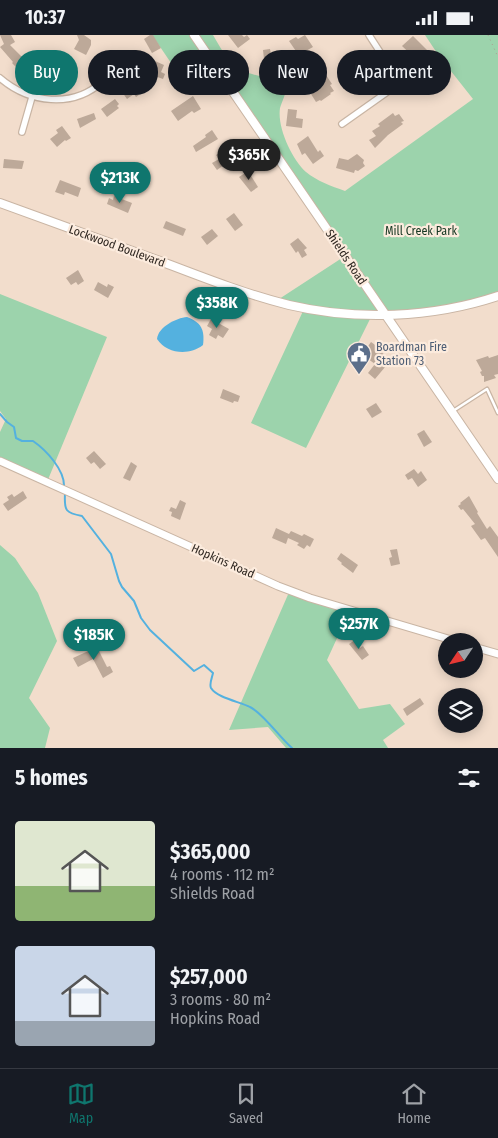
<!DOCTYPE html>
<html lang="en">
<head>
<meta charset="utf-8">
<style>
	body { margin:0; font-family:"Fira Sans Condensed",sans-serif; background:#20242c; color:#f1f3f6; height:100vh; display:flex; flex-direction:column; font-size:19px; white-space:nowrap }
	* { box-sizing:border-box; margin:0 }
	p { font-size:16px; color:#9ea1a6 }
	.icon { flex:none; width:28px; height:28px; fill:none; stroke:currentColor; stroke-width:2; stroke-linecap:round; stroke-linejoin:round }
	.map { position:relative; height:713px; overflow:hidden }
	.details { display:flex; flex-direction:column; background:#171b24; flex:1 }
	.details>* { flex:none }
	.guide { position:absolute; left:15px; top:15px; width:469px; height:45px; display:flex; gap:10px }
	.needle { width:32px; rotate:235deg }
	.tools { position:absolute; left:438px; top:598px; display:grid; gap:10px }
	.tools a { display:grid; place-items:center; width:45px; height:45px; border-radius:50%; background:#171b24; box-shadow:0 2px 12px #0003; font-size:25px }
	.price { position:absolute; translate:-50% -42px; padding:0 11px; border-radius:18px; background:#0f766e; color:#fff; font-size:16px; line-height:32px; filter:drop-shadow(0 1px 2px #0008) }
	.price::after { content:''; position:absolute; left:50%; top:30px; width:15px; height:11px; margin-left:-8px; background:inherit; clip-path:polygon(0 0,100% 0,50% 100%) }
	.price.active { background:#222; color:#fff }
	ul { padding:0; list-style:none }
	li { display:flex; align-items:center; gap:15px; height:125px; padding:0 15px }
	li span { display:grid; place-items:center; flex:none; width:140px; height:100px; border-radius:5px; color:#555 }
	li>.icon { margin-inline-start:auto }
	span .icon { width:60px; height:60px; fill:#fffc; stroke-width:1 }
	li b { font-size:21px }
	h2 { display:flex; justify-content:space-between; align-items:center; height:60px; padding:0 15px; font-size:21px }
	.chip { padding:0 18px; border-radius:22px; background:#171b24; box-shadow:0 2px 12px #0003; font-size:18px; line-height:45px }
	.chip.active { background:#0f766e; color:#fff }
	.status { display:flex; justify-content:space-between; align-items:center; height:35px; padding:0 25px; background:#171b24; direction:ltr }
	.status svg { height:14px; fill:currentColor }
	.menu { display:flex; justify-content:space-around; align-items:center; height:70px; border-top:1px solid #363941; background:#171b24; font-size:14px; color:#9ea1a6 }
	.menu a { display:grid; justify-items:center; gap:2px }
	.menu .active { color:#0f766e }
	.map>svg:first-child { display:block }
</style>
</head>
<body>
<div class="status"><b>10:37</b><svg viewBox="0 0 49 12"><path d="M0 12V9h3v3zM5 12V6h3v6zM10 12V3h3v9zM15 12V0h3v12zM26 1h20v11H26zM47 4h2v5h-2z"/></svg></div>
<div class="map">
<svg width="498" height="713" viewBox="0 0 498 713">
	<rect width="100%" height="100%" fill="#f2ddcc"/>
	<g fill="#9cd3ac">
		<path d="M152 0H213C231 32 238 38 275 44L285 59C284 63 281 69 280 73 277 93 292 124 306 137 317 146 331 151 345 156L473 64 439 21 425 0H498V261L481 267 372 280 306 413 251 388 304 274 276 266 345 221 213 28 184 47Z"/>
		<polygon points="0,259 107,302 47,447 0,426 0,397 6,384 0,376"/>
		<polygon points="0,510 15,523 38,558 57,606 29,663 50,693 45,713 0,713"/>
		<polygon points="290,555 350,575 327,625 359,674 390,669 405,689 383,705 388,713 286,713 268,692 229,695"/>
	</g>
	<path fill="#54b1df" d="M187 282C201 287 205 295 203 310 189 321 167 319 157 304 158 292 176 283 187 282Z"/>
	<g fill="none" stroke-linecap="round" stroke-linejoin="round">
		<g stroke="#54b1df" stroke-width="2">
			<path d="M0 379 7 387 14 392 16 403 22 406H33C46 415 65 435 64 452"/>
			<path d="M65 459C64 476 66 478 82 481L111 519 119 546 122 552 134 566 141 583 150 595 194 636 204 630 213 638C212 643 209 649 211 653 217 663 241 667 250 672 263 678 279 702 292 713"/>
		</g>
	</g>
	<g fill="#bda999">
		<polygon points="0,0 11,0 15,7 10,10 25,25 27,23 30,27 27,30 30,30 22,38 12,28 13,27 0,12 4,9"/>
		<polygon points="77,0 84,0 91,5 91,10 86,20 74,14 79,5"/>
		<polygon points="150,0 153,0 161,13 152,18 144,4"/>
		<polygon points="228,0 242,0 244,2 247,0 250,4 238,13"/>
		<polygon points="305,0 313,12 304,17 305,19 300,22 289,6 296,2 298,4"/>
		<polygon points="413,1 428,16 418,26 402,11"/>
		<polygon points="270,14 271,19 280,18 282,31 265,33 263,15"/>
		<polygon points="348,18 353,25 354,24 357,28 359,27 365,35 367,34 371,41 361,48 359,45 354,49 341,24"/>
		<polygon points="155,26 164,30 161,37 165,39 163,44 149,39"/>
		<polygon points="437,26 443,36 447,34 449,38 439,45 441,48 432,52 429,46 432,44 427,35 428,34 427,31"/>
		<polygon points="32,31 51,34 50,41 42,40 42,43 30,41"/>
		<polygon points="326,40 332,49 330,50 334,56 330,58 331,59 321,66 320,65 316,67 311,59 321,53 319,50 322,48 319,44"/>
		<polygon points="134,49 137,53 139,52 143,57 136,62 134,59 127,64 122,57"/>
		<polygon points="193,61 201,74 194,78 192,76 178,86 171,76"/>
		<polygon points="115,64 119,69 117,71 119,73 107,82 101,74"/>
		<polygon points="288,74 297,75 296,83 303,84 302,93 286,91"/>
		<polygon points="94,78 96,84 80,93 77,84"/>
		<polygon points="393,78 395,81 399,79 404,86 401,87 403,89 388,100 375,113 369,105 376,101 372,96 380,91 378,89"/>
		<polygon points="62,91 71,103 66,106 65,105 57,112 50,104 58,98 56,95"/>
		<polygon points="212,95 218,104 196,117 193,111 206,102 205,100"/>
		<polygon points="308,101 318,117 320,115 324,121 313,129 305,118 302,120 297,109"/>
		<polygon points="223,116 227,123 232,119 237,127 231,131 228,127 217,135 212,128 219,124 216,120"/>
		<polygon points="357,119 364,125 363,128 365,131 358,136 355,135 354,138 336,133 339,123 348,125"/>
		<polygon points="4,124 24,126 22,134 3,133"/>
		<polygon points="248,136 258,152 251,157 239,142"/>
		<polygon points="60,145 81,153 78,162 65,157 64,160 55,157"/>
		<polygon points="114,161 132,168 128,178 107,169 109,163 113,165"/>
		<polygon points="234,178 243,190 235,196 226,184"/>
		<polygon points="166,186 186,194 183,201 163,193"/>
		<polygon points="212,194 218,201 207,210 201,202"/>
		<polygon points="298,203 307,213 304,215 307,220 302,223 298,216 296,218 290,209"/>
		<polygon points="78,235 84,246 78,250 76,247 71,250 66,243"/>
		<polygon points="98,247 107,252 108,249 114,252 108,263 94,255"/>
		<polygon points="211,284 229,294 223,303 218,300 216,304 209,300 212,294 207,291"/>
		<polygon points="371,307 382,315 380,316 391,325 375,344 368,338 375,329 364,321 366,319 364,317"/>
		<polygon points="498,320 498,339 494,340 496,343 484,347 484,341 482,341 480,337 482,336 476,325 488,321 489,323"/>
		<polygon points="223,354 240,361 238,367 234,366 233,368 220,363"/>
		<polygon points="376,368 382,377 372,383 366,374"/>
		<polygon points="424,395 432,407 424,412 417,399"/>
		<polygon points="94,416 106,429 100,434 94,427 91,429 86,423"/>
		<polygon points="131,427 137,431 130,446 123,443"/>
		<polygon points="414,434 418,439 421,436 427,445 418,452 412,443 408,445 405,440"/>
		<polygon points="23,456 27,463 8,476 3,469 9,465 7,462 12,459 14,462"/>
		<polygon points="469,461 478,477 477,478 487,494 490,491 498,502 498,522 485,503 481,505 471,491 475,489 463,474 461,475 458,471 461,469 460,468"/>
		<polygon points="180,465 186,468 180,485 171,481 172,477 169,476 171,472 176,474"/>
		<polygon points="276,493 289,499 291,496 302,501 304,499 314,504 310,512 307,510 304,514 297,510 299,508 288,503 286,509 272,503"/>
		<polygon points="397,514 400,529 391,531 389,523 392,522 390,515"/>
		<polygon points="341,518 358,530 353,538 341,529 342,528 337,524"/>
		<polygon points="355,605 360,613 363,611 369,620 362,625 349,609"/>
		<polygon points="97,612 107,632 110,631 113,637 103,643 93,624 78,632 73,623"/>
		<polygon points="420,663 424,669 407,681 403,674"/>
	</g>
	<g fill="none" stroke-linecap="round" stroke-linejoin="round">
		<defs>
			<polyline id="service" points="453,376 487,354 498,378"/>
			<g id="minor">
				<path d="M0 43C29 68 73 74 103 46 110 40 114 31 119 24"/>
				<polyline points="342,89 400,48 369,0"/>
				<polyline points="22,97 32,62"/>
			</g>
			<g id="tertiary">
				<polyline points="0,426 278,551 310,563 455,606"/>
				<polyline points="474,612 498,619"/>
			</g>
			<g id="secondary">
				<polyline points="194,0 498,444"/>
				<path d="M0 168C53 187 107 207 160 226 202 242 245 259 289 270 357 286 432 283 498 261"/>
			</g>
		</defs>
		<use href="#service" stroke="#c9b5a4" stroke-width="5"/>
		<use href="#minor" stroke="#c9b5a4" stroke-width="8"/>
		<use href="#tertiary" stroke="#c9b5a4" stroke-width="9"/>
		<use href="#secondary" stroke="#c9b5a4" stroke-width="10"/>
		<polyline stroke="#ad9c8f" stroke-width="1" stroke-dasharray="1 4" stroke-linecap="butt" points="488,0 498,22"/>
		<use href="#service" stroke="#fff" stroke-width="2.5"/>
		<use href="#minor" stroke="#fff" stroke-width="5.5"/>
		<use href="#tertiary" stroke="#fff" stroke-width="7"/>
		<use href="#secondary" stroke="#fff" stroke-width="8"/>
	</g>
	<defs>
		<symbol id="civic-pin" viewBox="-11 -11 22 30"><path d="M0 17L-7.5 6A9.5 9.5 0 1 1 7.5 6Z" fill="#5c6f8a" stroke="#fcebdd"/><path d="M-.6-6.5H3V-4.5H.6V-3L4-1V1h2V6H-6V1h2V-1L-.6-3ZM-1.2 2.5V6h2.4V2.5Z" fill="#fff"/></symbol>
	</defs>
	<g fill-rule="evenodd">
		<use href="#civic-pin" x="345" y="305" width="28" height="38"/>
	</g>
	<g text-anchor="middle" stroke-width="4.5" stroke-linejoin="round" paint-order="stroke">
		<g font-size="12" fill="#153722" stroke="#fcebdd">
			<text x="421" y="200">Mill Creek Park</text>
		</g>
		<g font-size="12" fill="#2f2721" stroke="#fcebdd">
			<text transform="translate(117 211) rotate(20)" y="4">Lockwood Boulevard</text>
			<text transform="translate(346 222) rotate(56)" y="4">Shields Road</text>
			<text transform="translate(223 526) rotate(24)" y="4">Hopkins Road</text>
		</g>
		<g font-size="12" fill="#4e5e75" stroke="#fcebdd" text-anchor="start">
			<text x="376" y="316">Boardman Fire<tspan x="376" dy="14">Station 73</tspan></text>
		</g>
	</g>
</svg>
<div class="tools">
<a><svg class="needle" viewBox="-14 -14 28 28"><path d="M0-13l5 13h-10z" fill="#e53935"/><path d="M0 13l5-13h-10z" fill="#9ea1a6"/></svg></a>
<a><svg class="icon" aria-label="layers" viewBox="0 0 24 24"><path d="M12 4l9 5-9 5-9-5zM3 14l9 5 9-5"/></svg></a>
</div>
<b class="price active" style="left:249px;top:146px">$365K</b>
<b class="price" style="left:120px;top:169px">$213K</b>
<b class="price" style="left:217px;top:294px">$358K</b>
<b class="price" style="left:359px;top:615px">$257K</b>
<b class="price" style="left:94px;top:626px">$185K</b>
<div class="guide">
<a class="chip active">Buy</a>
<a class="chip">Rent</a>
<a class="chip">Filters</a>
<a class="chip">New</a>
<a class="chip">Apartment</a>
</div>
</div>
<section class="details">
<h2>5 homes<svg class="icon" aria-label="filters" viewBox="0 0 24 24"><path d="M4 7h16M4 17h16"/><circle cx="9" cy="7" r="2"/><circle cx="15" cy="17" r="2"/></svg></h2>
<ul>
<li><span style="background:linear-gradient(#dfe7d0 65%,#8fb573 0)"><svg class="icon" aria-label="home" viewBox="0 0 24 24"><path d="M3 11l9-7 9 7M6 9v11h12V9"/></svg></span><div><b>$365,000</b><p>4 rooms · 112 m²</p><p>Shields Road</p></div></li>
<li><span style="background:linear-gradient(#c9d6e8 75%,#9aa5b1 0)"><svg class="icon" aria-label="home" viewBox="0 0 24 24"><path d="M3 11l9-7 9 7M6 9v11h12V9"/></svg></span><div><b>$257,000</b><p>3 rooms · 80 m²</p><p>Hopkins Road</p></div></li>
</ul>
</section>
<nav class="menu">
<a class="active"><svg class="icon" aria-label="map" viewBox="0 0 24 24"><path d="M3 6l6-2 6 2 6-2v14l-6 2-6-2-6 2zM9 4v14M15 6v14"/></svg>Map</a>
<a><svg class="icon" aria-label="saved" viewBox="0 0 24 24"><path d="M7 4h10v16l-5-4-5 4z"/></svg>Saved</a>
<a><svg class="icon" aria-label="home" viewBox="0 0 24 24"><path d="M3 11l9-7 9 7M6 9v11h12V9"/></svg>Home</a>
</nav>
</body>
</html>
